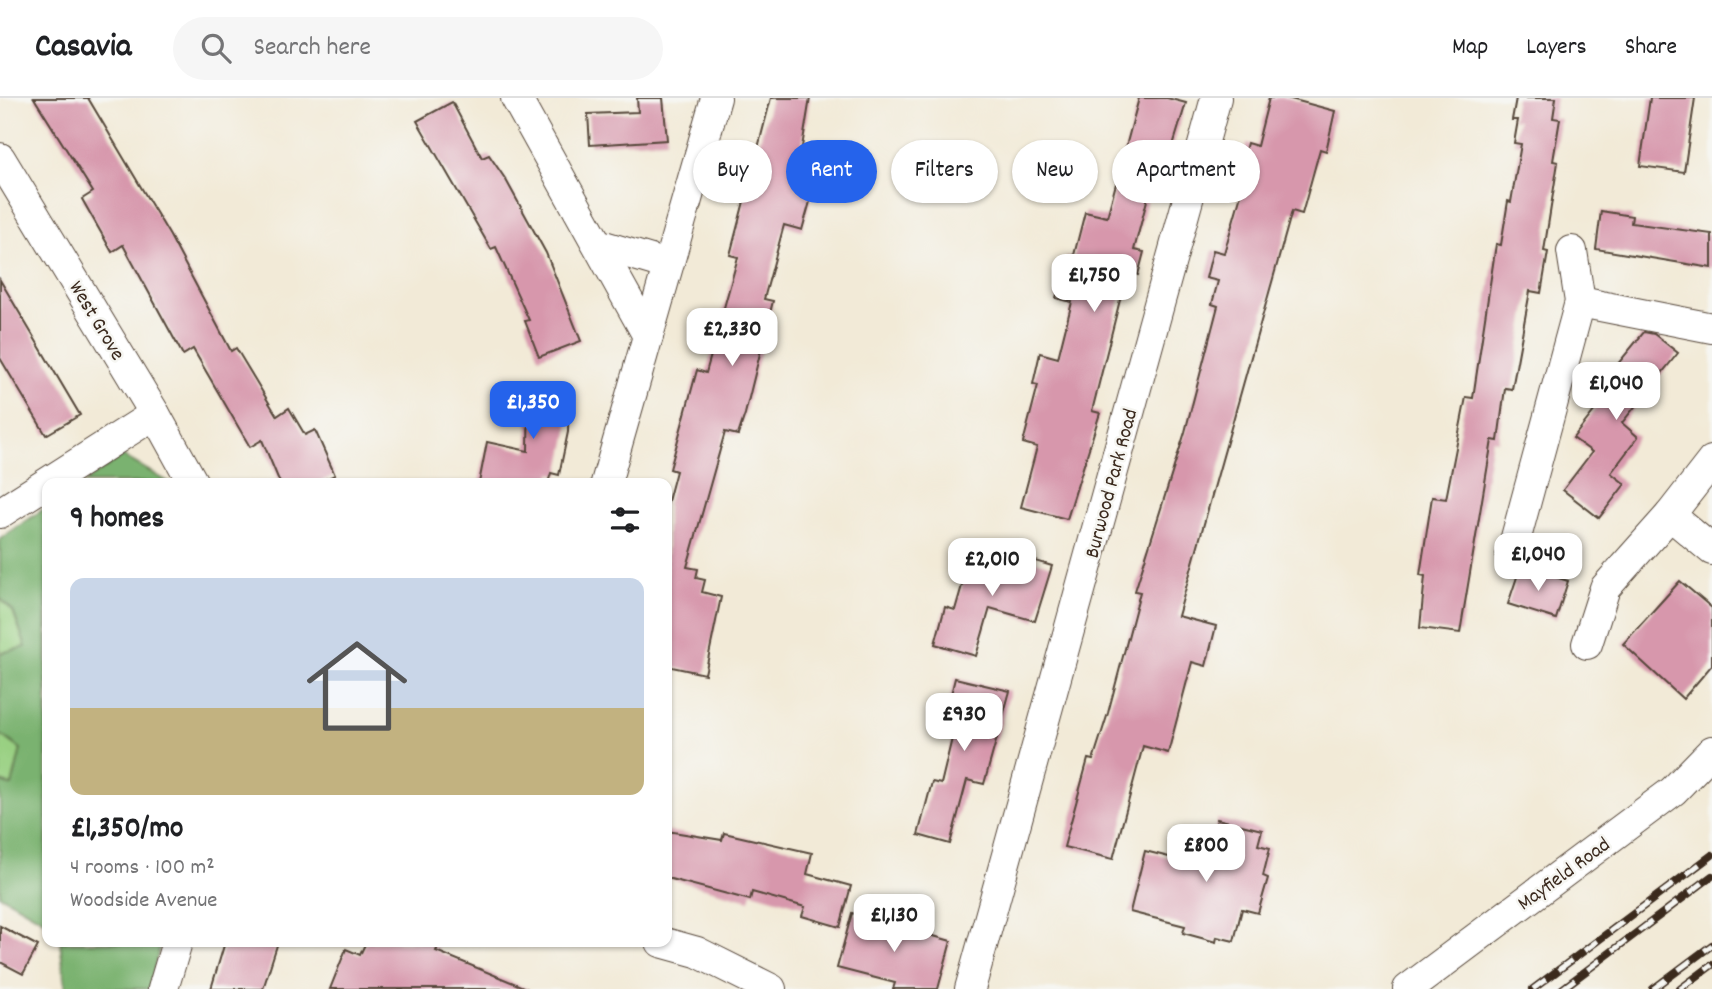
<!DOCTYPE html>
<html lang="en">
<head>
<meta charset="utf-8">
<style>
	body { margin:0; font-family:Dekko,sans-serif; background:#f6f6f6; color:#202124; height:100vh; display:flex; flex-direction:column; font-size:26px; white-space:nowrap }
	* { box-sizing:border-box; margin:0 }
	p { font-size:23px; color:#757577 }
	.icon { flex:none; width:38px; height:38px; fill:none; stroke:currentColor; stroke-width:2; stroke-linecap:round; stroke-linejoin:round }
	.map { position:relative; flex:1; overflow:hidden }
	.side { position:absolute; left:42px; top:380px; width:630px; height:469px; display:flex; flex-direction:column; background:#fff; border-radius:14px; box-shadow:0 2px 5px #0004 }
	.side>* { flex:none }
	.banner { position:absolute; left:693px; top:42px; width:665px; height:63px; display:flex; gap:14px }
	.price { position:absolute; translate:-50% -60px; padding:0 16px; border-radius:14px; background:#fff; color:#222; font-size:23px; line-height:46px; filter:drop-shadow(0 2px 4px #0008) }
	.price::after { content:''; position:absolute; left:50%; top:42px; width:21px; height:16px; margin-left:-10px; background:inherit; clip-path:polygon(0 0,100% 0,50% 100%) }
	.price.current { background:#2563eb; color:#fff }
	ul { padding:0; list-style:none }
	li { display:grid; align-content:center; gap:14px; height:371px; padding:0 28px }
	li+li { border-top:2px solid #e0e0e0 }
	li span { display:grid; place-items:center; height:217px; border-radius:14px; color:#555 }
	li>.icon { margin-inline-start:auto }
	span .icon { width:126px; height:126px; fill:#fffc; stroke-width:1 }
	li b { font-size:30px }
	h2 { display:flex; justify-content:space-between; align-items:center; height:84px; padding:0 28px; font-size:30px }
	.pill { padding:0 24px; border-radius:32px; background:#fff; box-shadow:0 2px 5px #0004; font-size:24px; line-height:63px }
	.pill.current { background:#2563eb; color:#fff }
	header { display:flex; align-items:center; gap:42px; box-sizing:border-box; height:98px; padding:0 35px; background:#fff; border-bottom:2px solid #e0e0e0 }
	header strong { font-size:33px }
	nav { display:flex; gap:38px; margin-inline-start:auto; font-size:24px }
	.search { width:490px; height:63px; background:#f6f6f6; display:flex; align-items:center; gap:18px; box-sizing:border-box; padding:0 24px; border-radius:38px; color:#757577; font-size:26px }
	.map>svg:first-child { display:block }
</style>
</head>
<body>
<header>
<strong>Casavia</strong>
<div class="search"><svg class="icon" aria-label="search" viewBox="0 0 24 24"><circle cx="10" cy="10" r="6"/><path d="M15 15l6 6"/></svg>Search here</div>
<nav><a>Map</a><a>Layers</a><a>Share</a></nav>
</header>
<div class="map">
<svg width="1712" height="891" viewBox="0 0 1712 891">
	<rect width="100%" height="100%" fill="#f6f6f2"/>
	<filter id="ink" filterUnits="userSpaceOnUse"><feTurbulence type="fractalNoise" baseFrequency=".0143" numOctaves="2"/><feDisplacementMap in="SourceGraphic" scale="14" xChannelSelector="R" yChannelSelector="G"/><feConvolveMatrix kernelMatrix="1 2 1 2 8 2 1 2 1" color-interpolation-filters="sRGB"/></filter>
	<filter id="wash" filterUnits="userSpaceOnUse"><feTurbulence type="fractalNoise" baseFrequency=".00686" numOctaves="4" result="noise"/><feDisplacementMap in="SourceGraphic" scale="28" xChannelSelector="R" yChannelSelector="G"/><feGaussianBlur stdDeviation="1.57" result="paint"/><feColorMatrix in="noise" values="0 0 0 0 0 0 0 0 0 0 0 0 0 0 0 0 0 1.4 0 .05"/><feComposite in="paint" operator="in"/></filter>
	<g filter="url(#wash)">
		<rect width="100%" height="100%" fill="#f2ead7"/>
		<g fill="#99d082" stroke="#6a7d50" stroke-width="2">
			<polygon points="0,500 13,513 27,550 0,555"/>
			<polygon points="0,636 21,651 12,688 0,684"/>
		</g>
		<g fill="#7ab270" stroke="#5a6e47" stroke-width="2">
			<polygon points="123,358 170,385 83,385"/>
			<polygon points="47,409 47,824 0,797 0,684 12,688 21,651 0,636 0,555 26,549 13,513 0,500 0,441"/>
			<polygon points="60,844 161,844 149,891 66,891"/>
		</g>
		<g id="blocks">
			<g fill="#d797ac">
				<polygon points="34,0 88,0 170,138 231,253 236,250 277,318 289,310 305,337 315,332 335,377 317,385 280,385 262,342 250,349 193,251 183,257 123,147 112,154 82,101 93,94"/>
				<polygon points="637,0 663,0 667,42 590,47 588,16 638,14"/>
				<polygon points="771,0 810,0 802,49 805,50 803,56 822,61 802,132 784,127 764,201 773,203 745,316 738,337 725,334 687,469 698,471 696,480 705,482 702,494 721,499 705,576 667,568 667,407 676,373 670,371 697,272 706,275 738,159 730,157"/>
				<polygon points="1139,0 1167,0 1186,5 1160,90 1151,87 1134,152 1144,154 1138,177 1127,174 1092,313 1100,315 1067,421 1021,409 1037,349 1023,345 1038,287 1033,286 1040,255 1058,260 1072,204 1056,200 1067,159 1073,161 1085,114 1107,119"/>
				<polygon points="1269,0 1287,0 1335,13 1326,53 1320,51 1302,116 1292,113 1178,518 1216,528 1206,568 1192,564 1168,655 1143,648 1113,761 1064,749 1088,661 1093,662 1108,615 1140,494 1135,493 1185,334 1218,208 1212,206 1218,183 1206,180 1213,152 1224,155 1246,79 1238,77 1247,45 1257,48"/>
				<polygon points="1516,0 1556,0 1553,20 1560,21 1553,63 1558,64 1544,153 1548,154 1541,195 1530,193 1512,291 1505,290 1498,343 1492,342 1460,535 1420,530 1425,478 1420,477 1432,399 1446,401 1466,299 1473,300 1496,146 1501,147 1508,103 1511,104 1521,46 1514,45 1518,22 1512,22"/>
				<polygon points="1650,0 1695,0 1684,74 1640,68"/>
				<polygon points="452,4 482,60 489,57 506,82 546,155 581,243 539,259 525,223 529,222 496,149 491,151 417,23"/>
				<polygon points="1601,113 1632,118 1631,125 1712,136 1712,170 1596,151"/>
				<polygon points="0,182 80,317 46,337 0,260"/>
				<polygon points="1644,234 1654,236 1678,255 1622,325 1638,339 1611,375 1625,386 1599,420 1563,392 1592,354 1573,340 1602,303 1593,296"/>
				<polygon points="529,286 569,287 568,334 559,377 551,375 548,385 479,385 487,344 528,353"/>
				<polygon points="1006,454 1052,468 1035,523 990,510 976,558 935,546 945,509 955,512 971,456 1003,465"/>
				<polygon points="1524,469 1568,483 1556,521 1508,506 1519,473"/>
				<polygon points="1680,483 1712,510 1712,567 1683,601 1623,546"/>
				<polygon points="955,580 1010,593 984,686 967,682 950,746 918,737 932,684 941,686 955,628 944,625"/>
				<polygon points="1217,721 1262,732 1258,747 1270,750 1263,778 1268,780 1258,815 1242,811 1234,843 1217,839 1216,844 1183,835 1185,828 1130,814 1145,753 1201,767 1205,752 1209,753"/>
				<polygon points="667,733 722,742 724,735 812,755 807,776 851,788 840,829 802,818 805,809 752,794 750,802 667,780"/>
				<polygon points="852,815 951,843 938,891 893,891 895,885 837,870"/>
				<polygon points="0,828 38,848 23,876 0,864"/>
				<polygon points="225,844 278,844 263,891 211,891"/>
				<polygon points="366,844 424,844 438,849 436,853 528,891 330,891 346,851 360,857"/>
			</g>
		</g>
	</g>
	<g filter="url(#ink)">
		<use href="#blocks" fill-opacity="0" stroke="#56473a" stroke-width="2"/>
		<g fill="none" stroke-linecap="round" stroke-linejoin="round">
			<defs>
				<g id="minor">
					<polyline points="516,0 648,238"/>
					<polyline points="0,60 155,316 193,385"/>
					<polyline points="601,147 668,167"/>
					<polyline points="1580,204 1712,230"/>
					<polyline points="606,385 716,0"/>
					<polyline points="0,415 155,316"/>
					<polyline points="1670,417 1712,452"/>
					<polyline points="1511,458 1580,204 1572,153"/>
					<polyline points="1587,546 1605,490 1670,417 1712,363"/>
					<polyline points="661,844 697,854 771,891"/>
					<polyline points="163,891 177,844"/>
					<polyline points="970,891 1216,0"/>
					<polyline points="1408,891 1673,693 1712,653"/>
				</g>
			</defs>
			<use href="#minor" stroke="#56473a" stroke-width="32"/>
			<use href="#minor" stroke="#fff" stroke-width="30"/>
			<defs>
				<g id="rail">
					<polyline points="1533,891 1712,757"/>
					<polyline points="1562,891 1712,778"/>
					<polyline points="1653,891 1712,847"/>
					<polyline points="1680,891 1712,867"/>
				</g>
			</defs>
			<use href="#rail" stroke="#3b2a1e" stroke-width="8"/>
			<use href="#rail" stroke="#f6f6f2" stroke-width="5" stroke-dasharray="16" stroke-linecap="butt"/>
		</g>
	</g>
	<g text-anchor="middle" stroke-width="5" stroke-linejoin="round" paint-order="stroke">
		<g font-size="21" fill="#3b2a1e" stroke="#f6f6f2">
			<text transform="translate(98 222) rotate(59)" y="7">West Grove</text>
			<text transform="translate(1110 385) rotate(-75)" y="7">Burwood Park Road</text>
			<text transform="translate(1563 775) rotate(-36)" y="7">Mayfield Road</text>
		</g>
	</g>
</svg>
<b class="price" style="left:1094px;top:216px">£1,750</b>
<b class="price" style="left:732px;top:270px">£2,330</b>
<b class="price" style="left:1616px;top:324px">£1,040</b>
<b class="price current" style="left:533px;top:343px">£1,350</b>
<b class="price" style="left:1538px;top:495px">£1,040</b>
<b class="price" style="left:992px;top:500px">£2,010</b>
<b class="price" style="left:964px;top:655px">£930</b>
<b class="price" style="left:1206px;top:786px">£800</b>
<b class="price" style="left:894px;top:856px">£1,130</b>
<div class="banner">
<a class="pill">Buy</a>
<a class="pill current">Rent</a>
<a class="pill">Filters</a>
<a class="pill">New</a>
<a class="pill">Apartment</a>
</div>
<section class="side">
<h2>9 homes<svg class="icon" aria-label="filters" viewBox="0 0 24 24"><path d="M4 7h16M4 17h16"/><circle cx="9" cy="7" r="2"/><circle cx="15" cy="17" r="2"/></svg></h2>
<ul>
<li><span style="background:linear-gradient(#c9d6e8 60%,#c2b280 0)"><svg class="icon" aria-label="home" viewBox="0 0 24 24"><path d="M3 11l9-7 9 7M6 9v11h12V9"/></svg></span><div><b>£1,350/mo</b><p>4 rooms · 100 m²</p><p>Woodside Avenue</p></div></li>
</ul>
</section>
</div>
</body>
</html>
